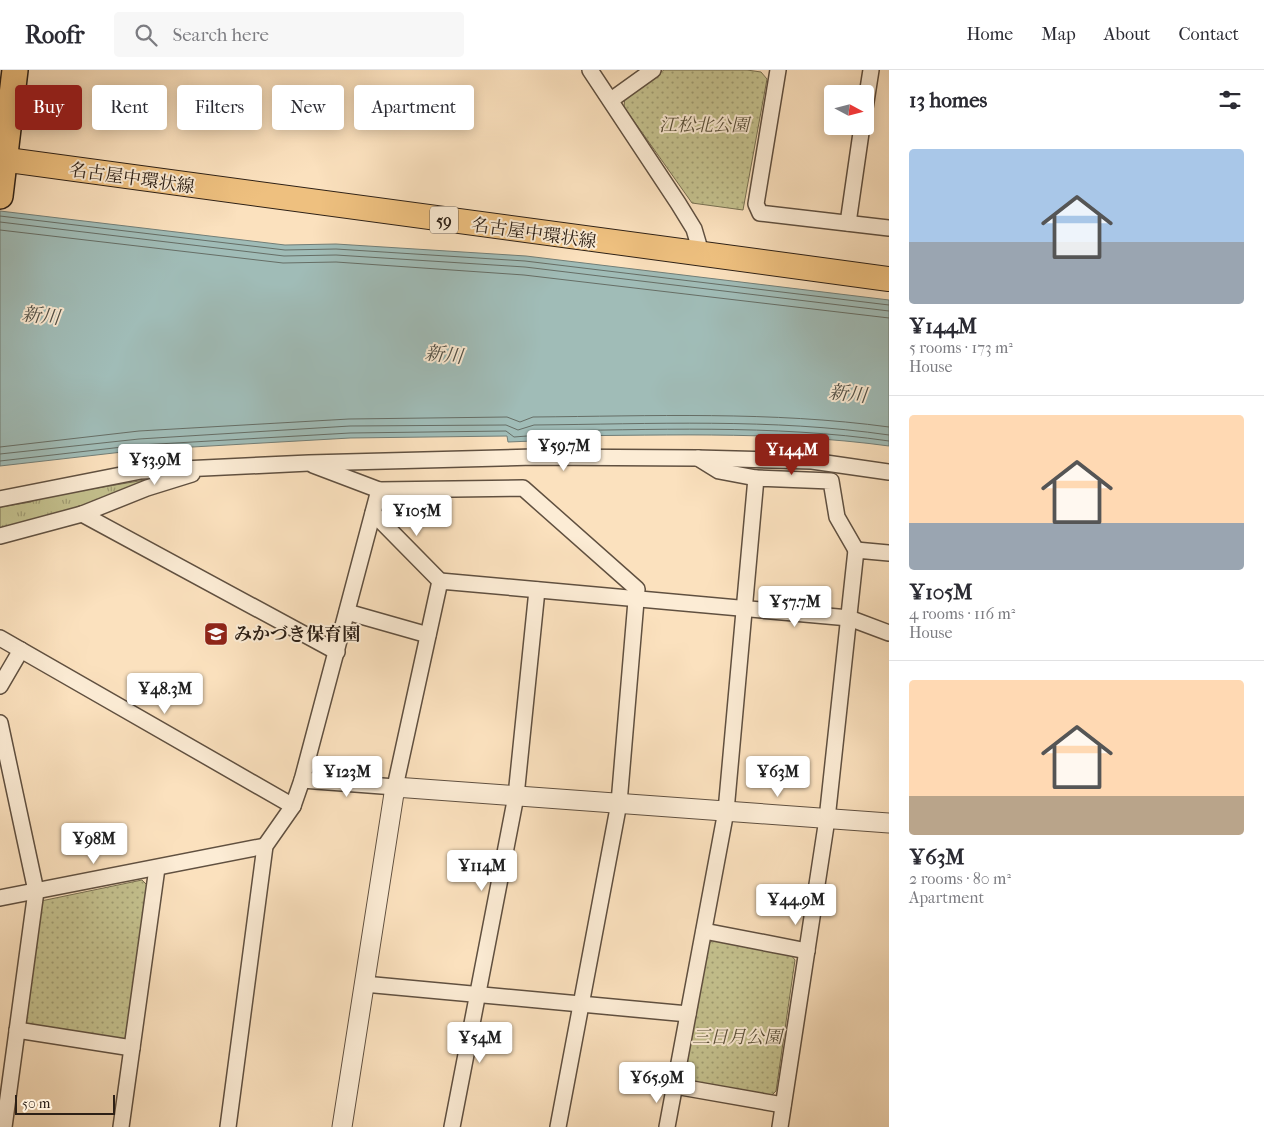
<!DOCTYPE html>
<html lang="en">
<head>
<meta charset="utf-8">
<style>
	body { margin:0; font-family:"IM FELL French Canon","Noto Serif JP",serif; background:#f7f7f7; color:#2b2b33; height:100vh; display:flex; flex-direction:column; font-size:19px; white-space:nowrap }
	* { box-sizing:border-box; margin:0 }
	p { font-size:16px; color:#7c7c81 }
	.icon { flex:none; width:28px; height:28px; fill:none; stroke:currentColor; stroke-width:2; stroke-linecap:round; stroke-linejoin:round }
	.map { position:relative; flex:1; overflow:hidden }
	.panel { display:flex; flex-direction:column; background:#fff; width:375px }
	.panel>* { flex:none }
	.hud { position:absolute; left:15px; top:15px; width:475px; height:45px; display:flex; gap:10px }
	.needle { width:32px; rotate:97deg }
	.fabs { position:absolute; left:824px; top:15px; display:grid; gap:10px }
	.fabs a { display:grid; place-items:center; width:50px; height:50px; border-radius:5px; background:#fff; box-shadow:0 2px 12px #0003; font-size:25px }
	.scale { position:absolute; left:15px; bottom:12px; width:100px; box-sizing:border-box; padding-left:5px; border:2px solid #2d2016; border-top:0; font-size:14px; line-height:18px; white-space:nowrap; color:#2d2016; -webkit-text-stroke:4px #fcecd5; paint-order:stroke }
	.price { position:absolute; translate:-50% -42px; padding:0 11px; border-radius:5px; background:#fff; color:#222; font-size:16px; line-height:32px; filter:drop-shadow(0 1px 2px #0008) }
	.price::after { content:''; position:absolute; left:50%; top:30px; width:15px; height:11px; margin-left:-8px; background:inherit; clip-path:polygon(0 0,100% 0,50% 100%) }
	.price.current { background:#8f2418; color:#fff }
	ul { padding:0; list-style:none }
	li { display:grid; align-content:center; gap:10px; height:265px; padding:0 20px }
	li+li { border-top:1px solid #e1e1e2 }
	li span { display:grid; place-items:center; height:155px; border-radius:5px; color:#555 }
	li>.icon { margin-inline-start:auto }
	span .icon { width:90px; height:90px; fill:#fffc; stroke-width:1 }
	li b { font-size:21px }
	h2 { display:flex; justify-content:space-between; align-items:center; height:60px; padding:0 20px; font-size:21px }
	.tag { padding:0 18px; border-radius:5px; background:#fff; box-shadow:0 2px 12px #0003; font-size:18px; line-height:45px }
	.tag.current { background:#8f2418; color:#fff }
	header { display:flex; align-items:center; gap:30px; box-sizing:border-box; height:70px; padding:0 25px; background:#fff; border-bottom:1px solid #e1e1e2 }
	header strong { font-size:24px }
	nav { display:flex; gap:28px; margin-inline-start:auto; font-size:18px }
	.search { width:350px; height:45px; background:#f7f7f7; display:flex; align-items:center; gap:12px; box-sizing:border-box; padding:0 18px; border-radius:5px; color:#7c7c81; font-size:19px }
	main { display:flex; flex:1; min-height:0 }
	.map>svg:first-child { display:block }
</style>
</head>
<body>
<header>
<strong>Roofr</strong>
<div class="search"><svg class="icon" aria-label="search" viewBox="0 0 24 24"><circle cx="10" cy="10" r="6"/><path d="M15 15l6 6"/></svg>Search here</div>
<nav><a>Home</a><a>Map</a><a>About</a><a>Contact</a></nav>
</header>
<main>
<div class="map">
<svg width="889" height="1057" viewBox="0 0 889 1057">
	<defs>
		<pattern id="grass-tufts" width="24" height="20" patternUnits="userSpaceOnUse" patternTransform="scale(1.25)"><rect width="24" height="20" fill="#c4c18e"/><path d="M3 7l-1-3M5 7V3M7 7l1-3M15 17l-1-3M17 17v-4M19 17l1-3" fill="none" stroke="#a09c73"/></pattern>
		<pattern id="park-dots" width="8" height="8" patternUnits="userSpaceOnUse" patternTransform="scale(1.25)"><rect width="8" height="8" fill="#c4c18e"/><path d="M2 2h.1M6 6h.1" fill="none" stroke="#a09c73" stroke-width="1.8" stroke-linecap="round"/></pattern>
	</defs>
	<rect width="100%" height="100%" fill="#fbe1be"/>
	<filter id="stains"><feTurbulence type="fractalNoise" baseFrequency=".004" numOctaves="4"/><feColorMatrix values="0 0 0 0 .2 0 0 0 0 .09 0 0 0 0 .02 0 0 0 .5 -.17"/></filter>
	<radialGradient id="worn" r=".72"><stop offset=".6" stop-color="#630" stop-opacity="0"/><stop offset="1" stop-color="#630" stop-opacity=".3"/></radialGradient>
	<polygon fill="url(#grass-tufts)" stroke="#787052" points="145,410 146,416 78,441 0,462 0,437 31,432 37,428"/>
	<g fill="url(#park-dots)" stroke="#787052">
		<polygon points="664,0 747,0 761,2 767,9 743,140 692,133 624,37 625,26"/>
		<polygon points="142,810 149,817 128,967 122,972 29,958 25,953 41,831"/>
		<polygon points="713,870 791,885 795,890 776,1021 771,1026 686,1013 683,1008 708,874"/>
	</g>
	<path fill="#a0bcb7" stroke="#727e77" d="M0 141 285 175 336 174 526 186 889 230V376C772 360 651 366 533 366V371L508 372 507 366 350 368 140 380 0 396Z"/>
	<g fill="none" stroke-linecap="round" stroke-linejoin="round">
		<g stroke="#666e66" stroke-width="1">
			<polyline points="0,146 285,180 336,179 525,191 889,235"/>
			<polyline points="0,152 284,186 336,185 525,197 889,241"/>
			<polyline points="0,160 283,193 336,192 524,205 889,248"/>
			<path d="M0 377 139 361 349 349 507 347 520 352 533 347C651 346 772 341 889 357"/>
			<path d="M0 384 139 369 350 356 506 355 518 360 534 355C651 354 772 348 889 365"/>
			<path d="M0 391 140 375 350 363 506 361 514 367 527 366 534 361C652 360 772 354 889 371"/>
		</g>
		<defs>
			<g id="minor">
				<polyline points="590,0 678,133 694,159 702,186"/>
				<polyline points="778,0 756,134 760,143 889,158"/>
				<polyline points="611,30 653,0"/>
				<polyline points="865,38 871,0"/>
				<polyline points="848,153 862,56"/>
				<polyline points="698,388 719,401 756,408"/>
				<polyline points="313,395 379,420"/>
				<polyline points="0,429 141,401 309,393 534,387 697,388 812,391 889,402"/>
				<polyline points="373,443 440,511"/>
				<polyline points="82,444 337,582"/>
				<polyline points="0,466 82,444 147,418 192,404"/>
				<polyline points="347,542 428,565"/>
				<polyline points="0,568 293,736"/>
				<polyline points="0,616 21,580"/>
				<polyline points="0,653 36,821 4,1057"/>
				<polyline points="302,710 395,717 440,511 849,548 889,563"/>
				<polyline points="0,828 265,776"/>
				<polyline points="704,861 807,881"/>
				<polyline points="364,914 688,944"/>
				<polyline points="17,960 132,978"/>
				<polyline points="675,1016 783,1035"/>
				<polyline points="121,1057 157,798"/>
				<polyline points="228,1057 265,776 293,736 302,710 379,420 523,418 637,519 619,733 558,1057"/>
				<polyline points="452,1057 516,726 537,520"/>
				<polyline points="667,1057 726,741 756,408 831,411 837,447 856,480"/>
				<polyline points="780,1057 827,749 856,480 889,483"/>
			</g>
			<polyline id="tertiary" points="342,1057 395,717 889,753"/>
			<polyline id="primary" points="0,89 889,209"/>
			<polyline id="trunk" points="0,126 15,0"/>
		</defs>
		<use href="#minor" stroke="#605040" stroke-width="18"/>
		<use href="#tertiary" stroke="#605040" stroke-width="21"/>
		<use href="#primary" stroke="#2d2016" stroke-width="26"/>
		<use href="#trunk" stroke="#2d2016" stroke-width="28"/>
		<use href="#minor" stroke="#fcecd5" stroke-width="15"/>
		<use href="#tertiary" stroke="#fcecd5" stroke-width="19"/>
		<use href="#primary" stroke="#eec07f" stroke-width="24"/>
		<use href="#trunk" stroke="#eec07f" stroke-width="25"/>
	</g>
	<defs>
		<symbol id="school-square" viewBox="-11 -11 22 22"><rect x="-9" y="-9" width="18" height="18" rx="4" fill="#8f2418" stroke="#fcecd5"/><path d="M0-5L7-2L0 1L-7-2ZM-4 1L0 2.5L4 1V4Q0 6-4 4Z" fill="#fff"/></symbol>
	</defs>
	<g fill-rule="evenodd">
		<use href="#school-square" x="202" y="550" width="28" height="28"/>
	</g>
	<g text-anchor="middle" stroke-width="4" stroke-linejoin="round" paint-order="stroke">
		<rect fill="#fcecd5" stroke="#6b5d4f" stroke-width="1" x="430" y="136.5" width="28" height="27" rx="4"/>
		<g font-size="16" font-weight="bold" fill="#2d2016">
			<text x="444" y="156">59</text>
		</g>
		<g font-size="18" font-style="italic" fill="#5a503a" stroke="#fcecd5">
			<text x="704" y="61">江松北公園</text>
			<text x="737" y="973">三日月公園</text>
		</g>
		<g font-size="18" fill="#2d2016" stroke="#fcecd5">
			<text transform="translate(132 108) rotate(8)" y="6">名古屋中環状線</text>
			<text transform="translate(534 163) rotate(8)" y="6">名古屋中環状線</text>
		</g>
		<g font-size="18" font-weight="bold" fill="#2d2016" stroke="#fcecd5" text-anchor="start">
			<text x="234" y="570">みかづき保育園</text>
		</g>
		<g font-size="19" font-style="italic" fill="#504f46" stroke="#fcecd5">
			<text transform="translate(41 245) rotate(6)" y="7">新川</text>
			<text transform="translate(444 284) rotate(6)" y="7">新川</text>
			<text transform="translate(848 323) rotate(6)" y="7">新川</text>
		</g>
	</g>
	<rect width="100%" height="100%" filter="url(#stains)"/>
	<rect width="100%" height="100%" fill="url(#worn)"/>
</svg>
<div class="fabs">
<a><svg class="needle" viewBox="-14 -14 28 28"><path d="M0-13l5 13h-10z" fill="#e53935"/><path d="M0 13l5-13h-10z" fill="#7c7c81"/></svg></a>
</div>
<div class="scale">50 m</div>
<b class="price" style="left:564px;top:402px">¥59.7M</b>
<b class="price current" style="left:792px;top:406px">¥144M</b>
<b class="price" style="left:155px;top:416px">¥53.9M</b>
<b class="price" style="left:417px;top:467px">¥105M</b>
<b class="price" style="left:795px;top:558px">¥57.7M</b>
<b class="price" style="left:165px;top:645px">¥48.3M</b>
<b class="price" style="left:347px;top:728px">¥123M</b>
<b class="price" style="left:778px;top:728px">¥63M</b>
<b class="price" style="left:94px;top:795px">¥98M</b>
<b class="price" style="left:482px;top:822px">¥114M</b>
<b class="price" style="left:796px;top:856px">¥44.9M</b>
<b class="price" style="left:480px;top:994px">¥54M</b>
<b class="price" style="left:657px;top:1034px">¥65.9M</b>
<div class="hud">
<a class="tag current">Buy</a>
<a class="tag">Rent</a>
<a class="tag">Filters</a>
<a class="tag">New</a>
<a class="tag">Apartment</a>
</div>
</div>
<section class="panel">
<h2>13 homes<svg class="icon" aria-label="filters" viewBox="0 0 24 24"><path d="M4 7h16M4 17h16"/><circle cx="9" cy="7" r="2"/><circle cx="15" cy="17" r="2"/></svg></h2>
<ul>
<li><span style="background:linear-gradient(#a9c7e8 60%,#9aa5b1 0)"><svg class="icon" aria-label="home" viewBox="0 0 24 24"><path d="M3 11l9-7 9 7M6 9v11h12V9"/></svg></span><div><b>¥144M</b><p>5 rooms · 173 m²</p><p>House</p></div></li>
<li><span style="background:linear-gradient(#ffd9b3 70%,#9aa5b1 0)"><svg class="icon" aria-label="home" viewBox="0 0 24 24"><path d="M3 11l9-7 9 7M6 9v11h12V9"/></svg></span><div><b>¥105M</b><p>4 rooms · 116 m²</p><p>House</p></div></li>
<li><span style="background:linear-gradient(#ffd9b3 75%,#b9a48a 0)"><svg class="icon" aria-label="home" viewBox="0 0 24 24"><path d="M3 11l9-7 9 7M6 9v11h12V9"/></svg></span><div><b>¥63M</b><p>2 rooms · 80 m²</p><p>Apartment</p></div></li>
</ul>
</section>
</main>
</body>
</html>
